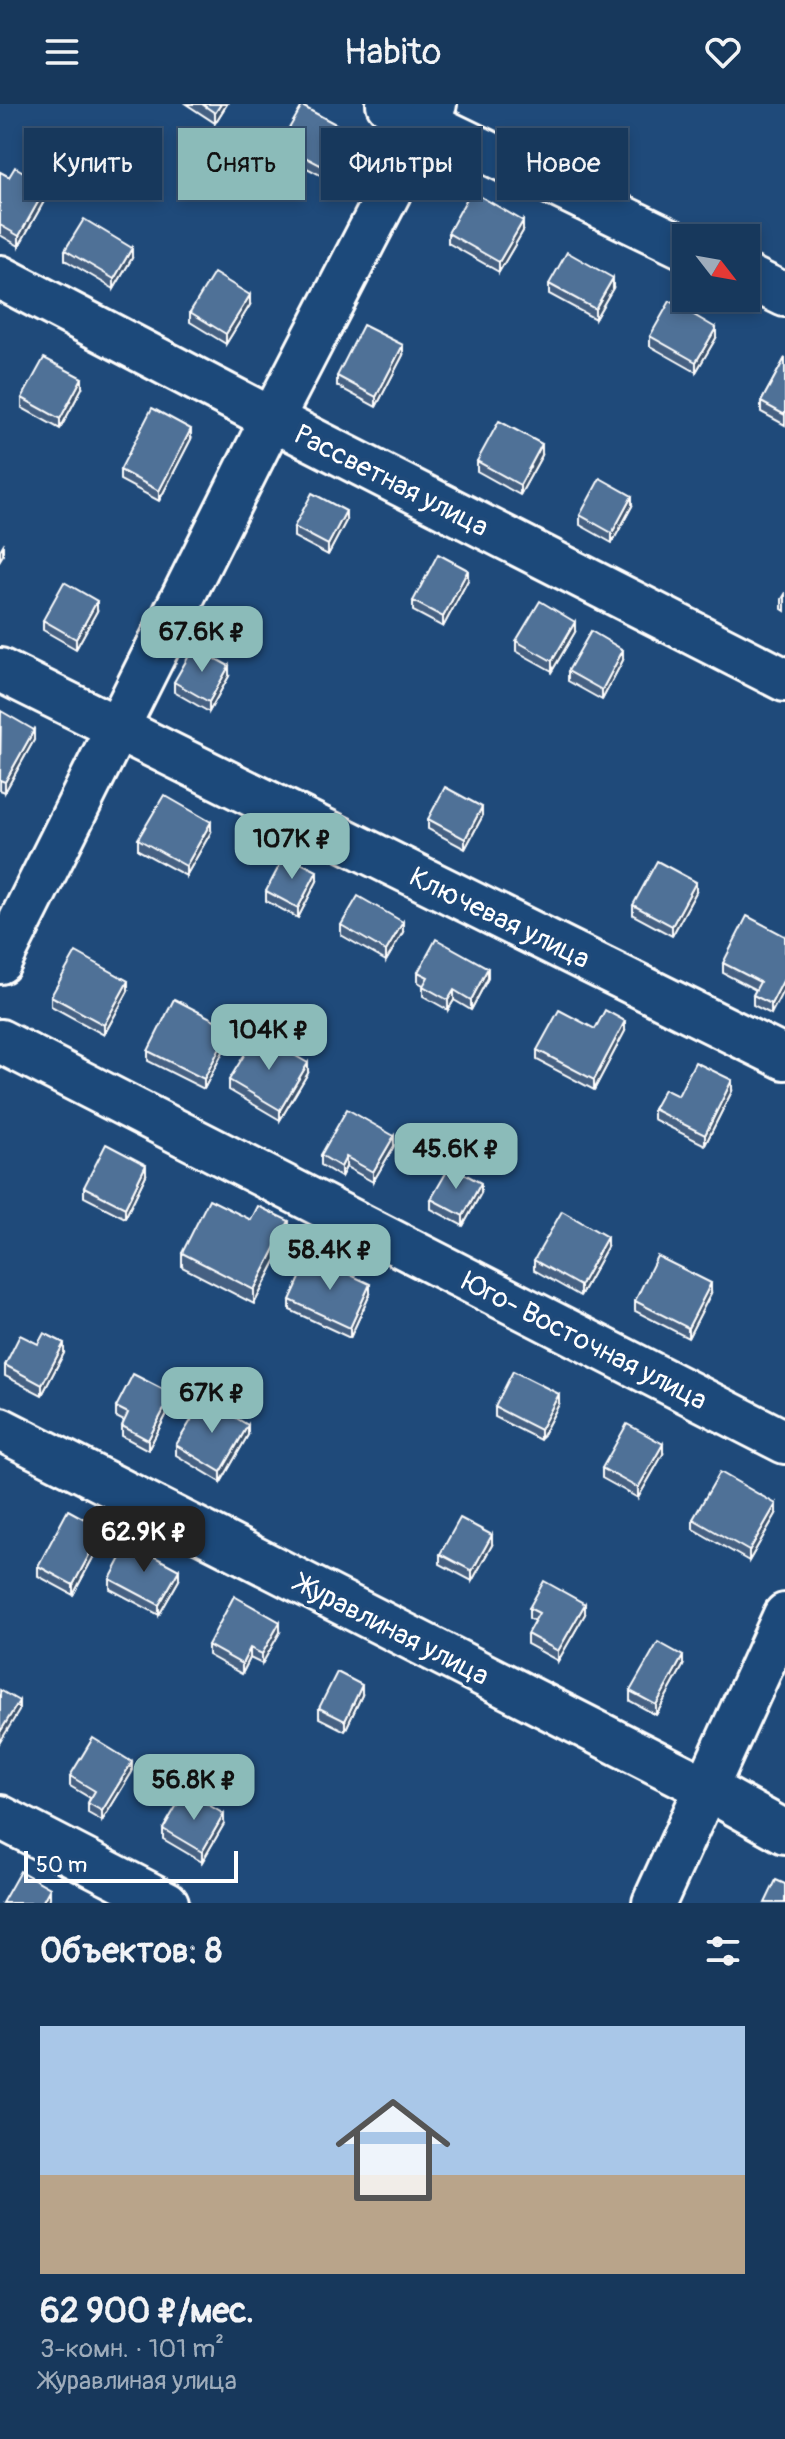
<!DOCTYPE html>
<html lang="ru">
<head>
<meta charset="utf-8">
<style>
	body { margin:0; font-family:Pangolin,sans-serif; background:#203f62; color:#f1f3f6; height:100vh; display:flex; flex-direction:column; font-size:30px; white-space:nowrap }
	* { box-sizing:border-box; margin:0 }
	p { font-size:26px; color:#9eacbb }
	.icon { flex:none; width:44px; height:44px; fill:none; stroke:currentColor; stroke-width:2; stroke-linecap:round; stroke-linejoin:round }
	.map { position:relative; height:1799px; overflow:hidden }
	.details { display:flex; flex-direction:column; background:#17385c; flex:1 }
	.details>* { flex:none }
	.banner { position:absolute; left:24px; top:24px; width:738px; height:72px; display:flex; gap:16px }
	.needle { width:52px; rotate:121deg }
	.tools { position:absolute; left:672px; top:120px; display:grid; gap:16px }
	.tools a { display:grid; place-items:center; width:88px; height:88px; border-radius:0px; background:#17385c; box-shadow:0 4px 12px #0003,0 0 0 2px #365272; font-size:40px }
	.scale { position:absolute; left:24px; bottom:20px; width:214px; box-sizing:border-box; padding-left:8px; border:4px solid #fff; border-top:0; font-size:22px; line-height:28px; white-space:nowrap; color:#fff; -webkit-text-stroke:6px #1f4a7a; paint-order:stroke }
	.price { position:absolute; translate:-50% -68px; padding:0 18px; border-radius:16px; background:#8bbbb9; color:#111; font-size:26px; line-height:52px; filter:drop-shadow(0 2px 4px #0008) }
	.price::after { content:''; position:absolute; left:50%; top:48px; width:24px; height:18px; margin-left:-12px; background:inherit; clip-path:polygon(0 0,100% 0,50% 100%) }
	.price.on { background:#222; color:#fff }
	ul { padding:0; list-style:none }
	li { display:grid; align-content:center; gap:16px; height:424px; padding:0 40px }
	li+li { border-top:2px solid #365272 }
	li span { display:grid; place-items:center; height:248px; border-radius:0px; color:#555 }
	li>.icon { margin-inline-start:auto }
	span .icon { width:144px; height:144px; fill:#fffc; stroke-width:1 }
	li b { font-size:34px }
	h2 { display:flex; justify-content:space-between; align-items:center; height:96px; padding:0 40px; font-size:34px }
	.pill { padding:0 28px; border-radius:0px; background:#17385c; box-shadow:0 4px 12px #0003,0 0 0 2px #365272; font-size:28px; line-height:72px }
	.pill.on { background:#8bbbb9; color:#111 }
	header { display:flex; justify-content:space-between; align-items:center; height:104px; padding:0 40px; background:#17385c; font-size:36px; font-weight:600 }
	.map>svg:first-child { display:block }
</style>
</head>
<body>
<header><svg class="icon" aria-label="menu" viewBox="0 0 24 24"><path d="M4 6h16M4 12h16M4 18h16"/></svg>Habito<svg class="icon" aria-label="heart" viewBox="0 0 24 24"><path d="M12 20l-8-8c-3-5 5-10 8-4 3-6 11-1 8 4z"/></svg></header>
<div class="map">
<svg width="785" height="1799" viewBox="0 0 785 1799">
	<rect width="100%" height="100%" fill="#1f4a7a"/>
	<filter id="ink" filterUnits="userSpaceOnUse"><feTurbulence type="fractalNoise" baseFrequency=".0125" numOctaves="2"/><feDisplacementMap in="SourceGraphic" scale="16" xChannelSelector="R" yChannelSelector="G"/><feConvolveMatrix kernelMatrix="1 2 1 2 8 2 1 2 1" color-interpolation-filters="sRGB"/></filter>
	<g filter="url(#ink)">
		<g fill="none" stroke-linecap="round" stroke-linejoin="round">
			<defs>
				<g id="minor">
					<polyline points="388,0 686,144"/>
					<polyline points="746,172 785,191"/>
					<polyline points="0,173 272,315 785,576"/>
					<polyline points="0,566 785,954"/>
					<polyline points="0,858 272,315 435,0"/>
					<polyline points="0,937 785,1338"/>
					<polyline points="0,1325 706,1684 785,1728"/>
					<polyline points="0,1713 167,1799"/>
					<polyline points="654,1799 785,1511"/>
				</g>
			</defs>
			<use href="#minor" stroke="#fff" stroke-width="48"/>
			<use href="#minor" stroke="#1f4a7a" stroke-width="42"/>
		</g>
		<g fill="#456182" stroke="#fff" stroke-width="2">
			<polygon points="186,0 227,0 215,19"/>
			<polygon points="343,34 322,72 280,50 280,40"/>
			<polygon points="0,68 47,92 19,142 0,131"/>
			<polygon points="523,127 499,168 448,139 448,129"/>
			<polygon points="65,146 132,154 114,185 65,156"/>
			<polygon points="549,180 613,184 595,215 549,190"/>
			<polygon points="250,201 226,240 190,218 190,208"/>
			<polygon points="650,232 716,234 696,268 650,242"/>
			<polygon points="403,251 376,303 337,282 337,272"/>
			<polygon points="785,254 785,321 761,308 761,298"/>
			<polygon points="82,284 60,325 22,304 22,294"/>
			<polygon points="191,335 159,397 120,376 120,366"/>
			<polygon points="542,351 520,391 477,367 477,357"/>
			<polygon points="632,402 612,439 580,421 580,411"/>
			<polygon points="346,417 328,451 294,433 294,423"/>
			<polygon points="468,476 443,523 413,507 413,497"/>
			<polygon points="785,490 785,507 782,505 782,495"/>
			<polygon points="97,507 76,545 43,526 43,516"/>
			<polygon points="575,528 552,567 516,547 516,537"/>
			<polygon points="623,556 602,596 568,577 568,567"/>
			<polygon points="229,572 209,608 174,588 174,578"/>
			<polygon points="0,609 34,636 5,688 0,686"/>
			<polygon points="482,713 465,745 428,725 428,715"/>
			<polygon points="211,728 186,772 138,746 138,735"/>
			<polygon points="317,777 298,814 266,797 266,787"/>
			<polygon points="696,788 672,832 633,811 633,801"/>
			<polygon points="341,821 403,828 386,857 341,831"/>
			<polygon points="785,832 771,910 753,901 753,891 756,886 723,869 723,859"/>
			<polygon points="418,868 488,874 471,906 454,896 448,906 423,892 423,881 418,878"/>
			<polygon points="128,887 104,931 51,902 51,892"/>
			<polygon points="595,925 625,927 594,986 537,956 537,946"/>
			<polygon points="230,934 204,985 148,957 148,947"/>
			<polygon points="308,969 280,1016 229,986 229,976"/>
			<polygon points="732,987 705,1041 653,1015 653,1005 678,992"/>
			<polygon points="394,1042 373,1078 346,1063 341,1073 321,1061 321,1051"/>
			<polygon points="146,1071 125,1114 84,1093 84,1083"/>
			<polygon points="481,1089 463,1122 431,1105 431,1095"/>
			<polygon points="251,1116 289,1132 254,1200 182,1163 182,1149"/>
			<polygon points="607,1143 580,1192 534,1166 534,1156"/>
			<polygon points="711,1189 688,1234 635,1207 635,1197"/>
			<polygon points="370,1190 350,1234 290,1206 290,1196"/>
			<polygon points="38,1240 64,1249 42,1291 5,1272 5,1261"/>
			<polygon points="172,1300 148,1346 122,1332 122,1322 124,1317 116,1313 116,1303"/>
			<polygon points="559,1300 540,1336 495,1313 495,1303"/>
			<polygon points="248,1331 221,1378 176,1351 176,1341"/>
			<polygon points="663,1350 638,1394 602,1374 602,1364"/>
			<polygon points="776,1410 749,1457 693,1425 693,1415"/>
			<polygon points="103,1435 73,1491 38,1472 38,1462"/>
			<polygon points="492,1441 472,1477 440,1460 440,1450"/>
			<polygon points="110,1475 179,1476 159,1511 110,1485"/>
			<polygon points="529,1504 585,1510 558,1557 527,1540 527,1530 534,1517 529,1514"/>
			<polygon points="280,1528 262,1560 250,1554 242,1570 208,1551 208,1541"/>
			<polygon points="683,1562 656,1611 630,1597 630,1587"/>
			<polygon points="362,1591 345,1627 319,1614 319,1604"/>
			<polygon points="132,1668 102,1717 88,1709 88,1699 90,1694 70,1682 70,1672"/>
			<polygon points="224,1720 202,1758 163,1735 163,1725"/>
		</g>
		<g fill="#384f6a" stroke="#fff" stroke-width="2">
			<polygon points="221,0 227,0 215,19 215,9"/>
			<polygon points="343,24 343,34 322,72 322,62"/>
			<polygon points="47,82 47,92 19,142 19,132"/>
			<polygon points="523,117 523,127 499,168 499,158"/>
			<polygon points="132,144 132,154 114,185 114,175"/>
			<polygon points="613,174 613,184 595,215 595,205"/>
			<polygon points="250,191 250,201 226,240 226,230"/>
			<polygon points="716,224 716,234 696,268 696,258"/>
			<polygon points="403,241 403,251 376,303 376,293"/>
			<polygon points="82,274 82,284 60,325 60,315"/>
			<polygon points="191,325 191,335 159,397 159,387"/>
			<polygon points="542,340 542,351 520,391 520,381"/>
			<polygon points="632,392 632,402 612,439 612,429"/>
			<polygon points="346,407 346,417 328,451 328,441"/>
			<polygon points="3,441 3,451 0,456 0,446"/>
			<polygon points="468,466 468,476 443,523 443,513"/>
			<polygon points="97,497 97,507 76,545 76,535"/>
			<polygon points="575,518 575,528 552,567 552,557"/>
			<polygon points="623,546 623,556 602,596 602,586"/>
			<polygon points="229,562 229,572 209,608 209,598"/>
			<polygon points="34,626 34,636 5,688 5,678"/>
			<polygon points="482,703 482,713 465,745 465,735"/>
			<polygon points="211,718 211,728 186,772 186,762"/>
			<polygon points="317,767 317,777 298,814 298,804"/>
			<polygon points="696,778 696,788 672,832 672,822"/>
			<polygon points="403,818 403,828 386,857 386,847"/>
			<polygon points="488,864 488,874 471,906 471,896"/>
			<polygon points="785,873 785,883 771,910 771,900"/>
			<polygon points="128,877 128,887 104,931 104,921"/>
			<polygon points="454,886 454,896 448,906 448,896"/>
			<polygon points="625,917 625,927 594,986 594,976"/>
			<polygon points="230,924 230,934 204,985 204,975"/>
			<polygon points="308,959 308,969 280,1016 280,1006"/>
			<polygon points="732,976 732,987 705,1041 705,1031"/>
			<polygon points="394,1032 394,1042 373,1078 373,1068"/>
			<polygon points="346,1053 346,1063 341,1073 341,1063"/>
			<polygon points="146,1061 146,1071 125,1114 125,1104"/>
			<polygon points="481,1079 481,1089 463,1122 463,1112"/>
			<polygon points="289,1117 289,1132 254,1200 254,1186"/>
			<polygon points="607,1133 607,1143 580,1192 580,1182"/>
			<polygon points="711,1179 711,1189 688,1234 688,1224"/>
			<polygon points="370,1180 370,1190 350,1234 350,1224"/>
			<polygon points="64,1239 64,1249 42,1291 42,1281"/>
			<polygon points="172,1290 172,1300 148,1346 148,1336"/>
			<polygon points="559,1290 559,1300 540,1336 540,1326"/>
			<polygon points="248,1321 248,1331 221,1378 221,1368"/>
			<polygon points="663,1340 663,1350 638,1394 638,1384"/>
			<polygon points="776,1400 776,1410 749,1457 749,1447"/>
			<polygon points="103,1425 103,1435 73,1491 73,1481"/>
			<polygon points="492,1431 492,1441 472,1477 472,1467"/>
			<polygon points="179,1466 179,1476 159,1511 159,1501"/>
			<polygon points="585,1500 585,1510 558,1557 558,1547"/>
			<polygon points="280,1518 280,1528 262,1560 262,1550"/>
			<polygon points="250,1544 250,1554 242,1570 242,1560"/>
			<polygon points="683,1552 683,1562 656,1611 656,1601"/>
			<polygon points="362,1581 362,1591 345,1627 345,1617"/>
			<polygon points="19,1597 19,1607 0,1638 0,1628"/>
			<polygon points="132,1658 132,1668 102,1717 102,1707"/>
			<polygon points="224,1710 224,1720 202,1758 202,1748"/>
			<polygon points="50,1784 50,1794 48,1799 42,1799"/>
		</g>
		<g fill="#507197" stroke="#fff" stroke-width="2">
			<polygon points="202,0 221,0 215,9"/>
			<polygon points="302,2 343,24 322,62 280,40"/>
			<polygon points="15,63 47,82 19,132 0,121 0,68 9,73"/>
			<polygon points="471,87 523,117 499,158 448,129"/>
			<polygon points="84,115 132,144 114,175 65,146"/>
			<polygon points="567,148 613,174 595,205 549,180"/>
			<polygon points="214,169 250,191 226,230 190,208"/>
			<polygon points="670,197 716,224 696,258 650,232"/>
			<polygon points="363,221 403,241 376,293 337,272"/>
			<polygon points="44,254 82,274 60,315 22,294"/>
			<polygon points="785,254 785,311 761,298"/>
			<polygon points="152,304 191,325 159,387 120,366"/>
			<polygon points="499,317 542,340 520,381 477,357"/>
			<polygon points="600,374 632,392 612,429 580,411"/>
			<polygon points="312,389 346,407 328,441 294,423"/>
			<polygon points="438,450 468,466 443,513 413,497"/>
			<polygon points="64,478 97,497 76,535 43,516"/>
			<polygon points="540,497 575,518 552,557 516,537"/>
			<polygon points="591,527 623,546 602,586 568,567"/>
			<polygon points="194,543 229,562 209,598 174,578"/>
			<polygon points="1,607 34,626 5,678 0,676"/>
			<polygon points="445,683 482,703 465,735 428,715"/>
			<polygon points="164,691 211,718 186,762 138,735"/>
			<polygon points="285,751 317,767 298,804 266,787"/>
			<polygon points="657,757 696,778 672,822 633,801"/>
			<polygon points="358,792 403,818 386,847 341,821"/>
			<polygon points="747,812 785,832 785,873 771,900 753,891 760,878 723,859"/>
			<polygon points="436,835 488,864 471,896 454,886 448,896 423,882 428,873 418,868"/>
			<polygon points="76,848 128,877 104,921 51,892"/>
			<polygon points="174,895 230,924 204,975 148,947"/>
			<polygon points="559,906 595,925 605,906 625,917 594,976 537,946"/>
			<polygon points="257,930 308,959 280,1006 229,976"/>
			<polygon points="695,958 732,976 705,1031 653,1005 664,985 678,992"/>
			<polygon points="347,1005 394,1032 373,1068 346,1053 341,1063 321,1051"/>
			<polygon points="106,1040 146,1061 125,1104 84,1083"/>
			<polygon points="450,1062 481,1079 463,1112 431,1095"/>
			<polygon points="209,1095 251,1116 258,1102 289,1117 254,1186 182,1149"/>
			<polygon points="562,1107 607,1133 580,1182 534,1156"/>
			<polygon points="310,1152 370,1180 350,1224 290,1196"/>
			<polygon points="657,1152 711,1179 688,1224 635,1197"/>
			<polygon points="44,1229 64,1239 42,1281 5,1261 20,1231 38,1240"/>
			<polygon points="513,1267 559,1290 540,1326 495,1303"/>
			<polygon points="133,1270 172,1290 148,1336 122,1322 128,1309 116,1303"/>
			<polygon points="204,1295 248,1321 221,1368 176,1341"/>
			<polygon points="627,1320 663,1340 638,1384 602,1364"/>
			<polygon points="720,1368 776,1400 749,1447 693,1415"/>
			<polygon points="68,1406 103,1425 73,1481 38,1462"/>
			<polygon points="460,1414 492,1431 472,1467 440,1450"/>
			<polygon points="129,1439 179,1466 159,1501 110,1475"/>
			<polygon points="544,1477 585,1500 558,1547 527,1530 539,1509 529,1504"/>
			<polygon points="234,1492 280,1518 262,1550 250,1544 242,1560 208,1541"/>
			<polygon points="658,1538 683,1552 656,1601 630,1587"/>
			<polygon points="337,1568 362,1581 345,1617 319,1604"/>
			<polygon points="0,1586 19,1597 0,1628"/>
			<polygon points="93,1634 132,1658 102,1707 88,1699 95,1687 70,1672"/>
			<polygon points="185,1687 224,1710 202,1748 163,1725"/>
			<polygon points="20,1767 50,1784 42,1799 2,1799"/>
			<polygon points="776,1776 785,1780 785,1799 765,1799"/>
		</g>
	</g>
	<g text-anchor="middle" stroke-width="8" stroke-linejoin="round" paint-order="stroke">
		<g font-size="28" fill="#fff" stroke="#1f4a7a">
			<text transform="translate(392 376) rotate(27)" y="10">Рассветная улица</text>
			<text transform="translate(500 813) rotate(26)" y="10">Ключевая улица</text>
			<text transform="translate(585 1236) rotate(27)" y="10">Юго- Восточная улица</text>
			<text transform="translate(393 1525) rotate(27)" y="10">Журавлиная улица</text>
		</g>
	</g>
</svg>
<div class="tools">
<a><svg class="needle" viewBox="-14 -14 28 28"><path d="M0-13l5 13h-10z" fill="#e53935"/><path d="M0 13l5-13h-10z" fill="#9eacbb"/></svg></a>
</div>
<div class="scale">50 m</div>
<b class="price" style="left:202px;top:570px">67.6K ₽</b>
<b class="price" style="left:292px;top:777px">107K ₽</b>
<b class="price" style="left:269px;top:968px">104K ₽</b>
<b class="price" style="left:456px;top:1087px">45.6K ₽</b>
<b class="price" style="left:330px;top:1188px">58.4K ₽</b>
<b class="price" style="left:212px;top:1331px">67K ₽</b>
<b class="price on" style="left:144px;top:1470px">62.9K ₽</b>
<b class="price" style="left:194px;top:1718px">56.8K ₽</b>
<div class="banner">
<a class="pill">Купить</a>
<a class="pill on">Снять</a>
<a class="pill">Фильтры</a>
<a class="pill">Новое</a>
</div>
</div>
<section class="details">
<h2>Объектов: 8<svg class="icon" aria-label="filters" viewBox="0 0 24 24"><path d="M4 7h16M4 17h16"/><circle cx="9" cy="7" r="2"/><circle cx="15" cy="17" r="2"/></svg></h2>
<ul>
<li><span style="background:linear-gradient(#a9c7e8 60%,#b9a48a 0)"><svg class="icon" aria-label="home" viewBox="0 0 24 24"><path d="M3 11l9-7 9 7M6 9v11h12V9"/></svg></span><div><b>62 900 ₽/мес.</b><p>3-комн. · 101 m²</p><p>Журавлиная улица</p></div></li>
</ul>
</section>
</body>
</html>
